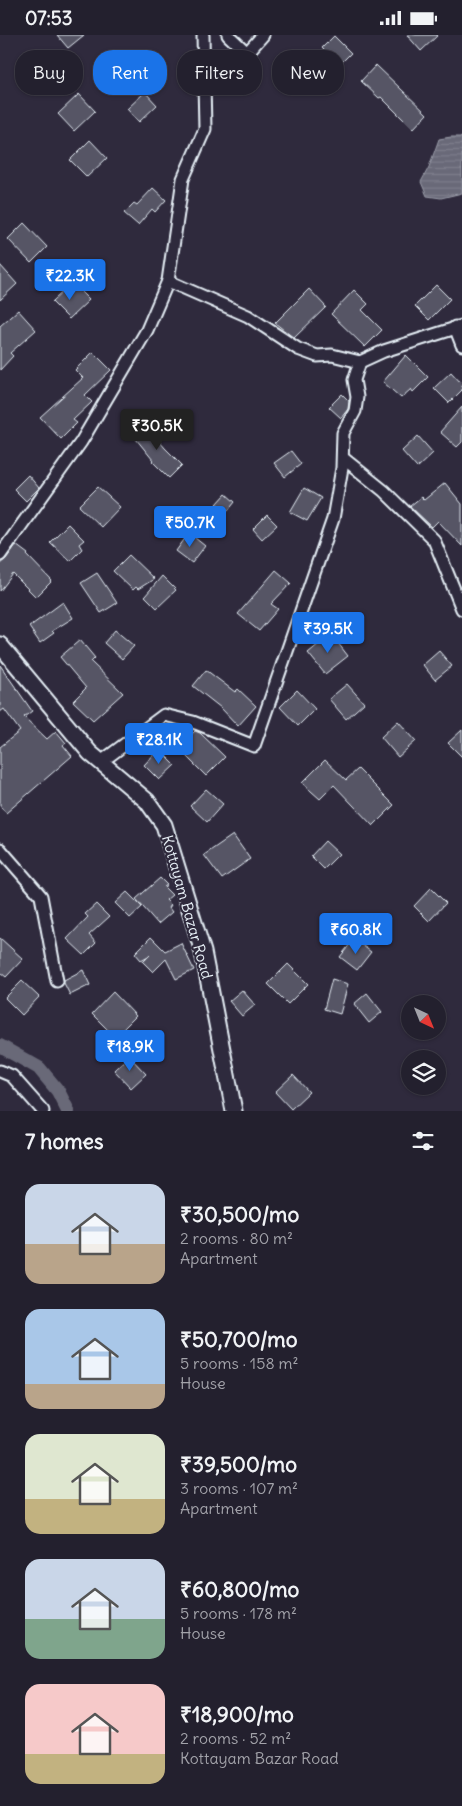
<!DOCTYPE html>
<html lang="en">
<head>
<meta charset="utf-8">
<style>
	body { margin:0; font-family:Delius,sans-serif; background:#2b2836; color:#f1f3f6; height:100vh; display:flex; flex-direction:column; font-size:19px; white-space:nowrap }
	* { box-sizing:border-box; margin:0 }
	p { font-size:16px; color:#a3a3aa }
	.icon { flex:none; width:28px; height:28px; fill:none; stroke:currentColor; stroke-width:2; stroke-linecap:round; stroke-linejoin:round }
	.map { position:relative; height:1076px; overflow:hidden }
	.sheet { display:flex; flex-direction:column; background:#23202e; flex:1 }
	.sheet>* { flex:none }
	.hud { position:absolute; left:15px; top:15px; width:432px; height:45px; display:flex; gap:10px }
	.needle { width:32px; rotate:137deg }
	.tools { position:absolute; left:401px; top:960px; display:grid; gap:10px }
	.tools a { display:grid; place-items:center; width:45px; height:45px; border-radius:50%; background:#23202e; box-shadow:0 1px 4px #0004,0 0 0 1px #403e4a; font-size:25px }
	.price { position:absolute; translate:-50% -42px; padding:0 11px; border-radius:5px; background:#1a73e8; color:#fff; font-size:16px; line-height:32px; filter:drop-shadow(0 1px 2px #0008) }
	.price::after { content:''; position:absolute; left:50%; top:30px; width:15px; height:11px; margin-left:-8px; background:inherit; clip-path:polygon(0 0,100% 0,50% 100%) }
	.price.active { background:#222; color:#fff }
	ul { padding:0; list-style:none }
	li { display:flex; align-items:center; gap:15px; height:125px; padding:0 25px }
	li span { display:grid; place-items:center; flex:none; width:140px; height:100px; border-radius:15px; color:#555 }
	li>.icon { margin-inline-start:auto }
	span .icon { width:60px; height:60px; fill:#fffc; stroke-width:1 }
	li b { font-size:21px }
	h2 { display:flex; justify-content:space-between; align-items:center; height:60px; padding:0 25px; font-size:21px }
	.tag { padding:0 18px; border-radius:20px; background:#23202e; box-shadow:0 1px 4px #0004,0 0 0 1px #403e4a; font-size:18px; line-height:45px }
	.tag.active { background:#1a73e8; color:#fff }
	.status { display:flex; justify-content:space-between; align-items:center; height:35px; padding:0 25px; background:#23202e; direction:ltr }
	.status svg { height:14px; fill:currentColor }
	.map>svg:first-child { display:block }
</style>
</head>
<body>
<div class="status"><b>07:53</b><svg viewBox="0 0 49 12"><path d="M0 12V9h3v3zM5 12V6h3v6zM10 12V3h3v9zM15 12V0h3v12zM26 1h20v11H26zM47 4h2v5h-2z"/></svg></div>
<div class="map">
<svg width="462" height="1076" viewBox="0 0 462 1076">
	<defs>
		<pattern id="water-rules" width="6" height="5" patternUnits="userSpaceOnUse" patternTransform="scale(1.25)"><rect width="6" height="5" fill="#696978"/><path d="M0 2.5h6" fill="none" stroke="#7e7f8c"/></pattern>
	</defs>
	<rect width="100%" height="100%" fill="#2f2a3d"/>
	<filter id="ink" filterUnits="userSpaceOnUse"><feTurbulence type="fractalNoise" baseFrequency=".02" numOctaves="2"/><feDisplacementMap in="SourceGraphic" scale="10" xChannelSelector="R" yChannelSelector="G"/><feConvolveMatrix kernelMatrix="1 2 1 2 8 2 1 2 1" color-interpolation-filters="sRGB"/></filter>
	<g filter="url(#ink)">
		<polygon fill="url(#water-rules)" stroke="#9c9fab" points="451,102 462,102 462,158 441,163 427,161 421,147 429,132 439,104"/>
		<g fill="none" stroke-linecap="round" stroke-linejoin="round">
			<polyline stroke="#696978" stroke-width="14" points="0,1011 39,1033 58,1056 68,1076"/>
		</g>
		<g fill="#575565" stroke="#e8f1f8">
			<polygon points="57,0 84,0 68,13"/>
			<polygon points="407,0 438,0 421,16"/>
			<polygon points="334,1 351,18 339,30 322,13"/>
			<polygon points="376,30 427,79 413,94 381,62 379,63 361,46"/>
			<polygon points="145,57 157,70 139,87 127,74"/>
			<polygon points="79,59 95,76 74,96 58,79"/>
			<polygon points="90,105 107,123 87,142 70,125"/>
			<polygon points="153,153 166,165 155,177 152,174 138,190 124,178 134,168 137,170"/>
			<polygon points="24,188 47,212 31,228 8,204"/>
			<polygon points="0,230 17,249 0,265"/>
			<polygon points="72,248 89,265 69,284 52,267"/>
			<polygon points="436,250 450,264 429,285 415,271"/>
			<polygon points="309,254 326,272 294,303 275,288"/>
			<polygon points="354,255 368,269 362,275 382,295 365,312 331,279"/>
			<polygon points="18,275 36,295 10,318 13,321 0,335 0,291"/>
			<polygon points="93,317 111,335 85,360 92,367 73,385 77,388 61,404 40,382 83,343 75,335"/>
			<polygon points="406,320 428,342 413,357 411,354 401,363 383,347"/>
			<polygon points="451,337 462,349 462,355 449,368 434,353"/>
			<polygon points="342,359 349,366 348,374 341,383 329,372"/>
			<polygon points="462,372 462,407 457,412 440,397"/>
			<polygon points="144,388 165,413 182,430 169,443 152,426 153,425 132,399"/>
			<polygon points="418,401 433,418 417,433 402,416"/>
			<polygon points="291,416 301,429 285,442 274,428"/>
			<polygon points="28,440 39,453 26,466 14,454"/>
			<polygon points="445,448 462,469 462,511 438,486 432,492 410,471 421,462 424,465"/>
			<polygon points="98,452 120,472 101,492 79,471"/>
			<polygon points="304,453 321,463 307,486 290,477"/>
			<polygon points="226,459 235,467 227,477 217,469"/>
			<polygon points="267,480 277,490 262,504 253,494"/>
			<polygon points="68,489 84,505 79,509 82,514 70,526 50,507"/>
			<polygon points="189,498 205,511 192,528 176,516"/>
			<polygon points="16,510 28,519 27,520 52,546 36,562 13,539 0,556 0,529 6,524"/>
			<polygon points="129,520 154,544 138,554 136,552 133,555 113,536"/>
			<polygon points="276,535 291,548 271,569 278,574 259,596 238,579"/>
			<polygon points="97,538 117,568 101,578 81,548"/>
			<polygon points="162,541 176,555 157,573 145,561"/>
			<polygon points="63,567 73,583 52,596 54,598 40,608 29,592"/>
			<polygon points="115,595 134,611 122,624 104,608"/>
			<polygon points="331,599 348,621 325,639 308,618"/>
			<polygon points="80,605 95,623 91,627 123,658 93,685 73,666 86,653 60,622"/>
			<polygon points="439,616 452,631 435,645 423,630"/>
			<polygon points="0,630 32,676 24,682 47,704 56,696 66,708 63,710 72,721 6,778 0,771 0,712 20,696 4,674 0,677"/>
			<polygon points="206,635 235,657 238,654 256,671 238,691 221,673 193,651"/>
			<polygon points="347,649 364,668 346,684 329,664"/>
			<polygon points="297,655 315,674 298,691 280,672"/>
			<polygon points="398,686 416,706 398,722 381,702"/>
			<polygon points="462,695 462,722 448,708"/>
			<polygon points="195,696 200,698 225,722 206,741 178,713"/>
			<polygon points="159,714 175,730 159,745 144,730"/>
			<polygon points="325,725 346,745 358,734 394,770 373,791 334,750 320,764 302,748"/>
			<polygon points="206,754 223,769 207,787 190,771"/>
			<polygon points="233,800 250,824 222,844 204,820"/>
			<polygon points="325,806 339,819 324,834 311,821"/>
			<polygon points="160,843 167,850 164,852 172,860 166,865 171,870 169,873 172,877 158,889 136,864"/>
			<polygon points="431,853 446,868 429,886 414,871"/>
			<polygon points="127,857 142,872 130,883 115,868"/>
			<polygon points="96,869 109,882 89,900 96,908 84,920 67,904 88,882 85,879"/>
			<polygon points="151,902 165,916 181,908 194,935 176,944 166,924 153,937 143,927 150,920 141,925 135,918"/>
			<polygon points="0,903 23,924 6,942 0,937"/>
			<polygon points="354,904 371,917 357,935 340,922"/>
			<polygon points="288,929 308,949 288,969 268,949"/>
			<polygon points="83,935 90,950 70,960 64,948 64,945"/>
			<polygon points="332,944 348,949 340,979 324,974"/>
			<polygon points="22,946 39,962 22,980 5,963"/>
			<polygon points="242,955 255,970 242,981 229,966"/>
			<polygon points="113,957 136,981 115,1002 92,979"/>
			<polygon points="367,958 382,977 369,988 354,969"/>
			<polygon points="129,1021 146,1039 131,1053 114,1035"/>
			<polygon points="293,1040 309,1057 291,1074 275,1057"/>
		</g>
		<g fill="none" stroke-linecap="round" stroke-linejoin="round">
			<defs>
				<g id="minor">
					<polyline points="228,0 247,18 263,0"/>
					<polyline points="168,246 248,281 298,314 317,321 332,320 360,327"/>
					<polyline points="455,292 462,310"/>
					<polyline points="343,423 384,456 434,505 462,574"/>
					<polyline points="0,520 81,407 147,295 168,246 183,144 205,94 203,0"/>
					<polyline points="101,727 164,680 193,687 254,711 333,484 342,433 343,398 355,376 357,362 354,345 360,327 384,316 462,291"/>
					<polyline points="0,814 41,861 57,946"/>
					<polyline points="0,1036 12,1041 43,1076"/>
				</g>
				<polyline id="secondary" points="0,610 90,718 147,766 164,790 203,917 234,1076"/>
			</defs>
			<use href="#minor" stroke="#e8f1f8" stroke-width="15"/>
			<use href="#secondary" stroke="#e8f1f8" stroke-width="19"/>
			<use href="#minor" stroke="#2f2a3d" stroke-width="11"/>
			<use href="#secondary" stroke="#2f2a3d" stroke-width="15"/>
		</g>
	</g>
	<g text-anchor="middle" stroke-width="4.5" stroke-linejoin="round" paint-order="stroke">
		<g font-size="15" fill="#e8f1f8" stroke="#2f2a3d">
			<text transform="translate(187 872) rotate(74)" y="5">Kottayam Bazar Road</text>
		</g>
	</g>
</svg>
<div class="tools">
<a><svg class="needle" viewBox="-14 -14 28 28"><path d="M0-13l5 13h-10z" fill="#e53935"/><path d="M0 13l5-13h-10z" fill="#a3a3aa"/></svg></a>
<a><svg class="icon" aria-label="layers" viewBox="0 0 24 24"><path d="M12 4l9 5-9 5-9-5zM3 14l9 5 9-5"/></svg></a>
</div>
<b class="price" style="left:70px;top:266px">₹22.3K</b>
<b class="price active" style="left:157px;top:416px">₹30.5K</b>
<b class="price" style="left:190px;top:513px">₹50.7K</b>
<b class="price" style="left:328px;top:619px">₹39.5K</b>
<b class="price" style="left:159px;top:730px">₹28.1K</b>
<b class="price" style="left:356px;top:920px">₹60.8K</b>
<b class="price" style="left:130px;top:1037px">₹18.9K</b>
<div class="hud">
<a class="tag">Buy</a>
<a class="tag active">Rent</a>
<a class="tag">Filters</a>
<a class="tag">New</a>
</div>
</div>
<section class="sheet">
<h2>7 homes<svg class="icon" aria-label="filters" viewBox="0 0 24 24"><path d="M4 7h16M4 17h16"/><circle cx="9" cy="7" r="2"/><circle cx="15" cy="17" r="2"/></svg></h2>
<ul>
<li><span style="background:linear-gradient(#c9d6e8 60%,#b9a48a 0)"><svg class="icon" aria-label="home" viewBox="0 0 24 24"><path d="M3 11l9-7 9 7M6 9v11h12V9"/></svg></span><div><b>₹30,500/mo</b><p>2 rooms · 80 m²</p><p>Apartment</p></div></li>
<li><span style="background:linear-gradient(#a9c7e8 75%,#b9a48a 0)"><svg class="icon" aria-label="home" viewBox="0 0 24 24"><path d="M3 11l9-7 9 7M6 9v11h12V9"/></svg></span><div><b>₹50,700/mo</b><p>5 rooms · 158 m²</p><p>House</p></div></li>
<li><span style="background:linear-gradient(#dfe7d0 65%,#c2b280 0)"><svg class="icon" aria-label="home" viewBox="0 0 24 24"><path d="M3 11l9-7 9 7M6 9v11h12V9"/></svg></span><div><b>₹39,500/mo</b><p>3 rooms · 107 m²</p><p>Apartment</p></div></li>
<li><span style="background:linear-gradient(#c9d6e8 60%,#7fa58c 0)"><svg class="icon" aria-label="home" viewBox="0 0 24 24"><path d="M3 11l9-7 9 7M6 9v11h12V9"/></svg></span><div><b>₹60,800/mo</b><p>5 rooms · 178 m²</p><p>House</p></div></li>
<li><span style="background:linear-gradient(#f6c9c9 70%,#c2b280 0)"><svg class="icon" aria-label="home" viewBox="0 0 24 24"><path d="M3 11l9-7 9 7M6 9v11h12V9"/></svg></span><div><b>₹18,900/mo</b><p>2 rooms · 52 m²</p><p>Kottayam Bazar Road</p></div></li>
</ul>
</section>
</body>
</html>
